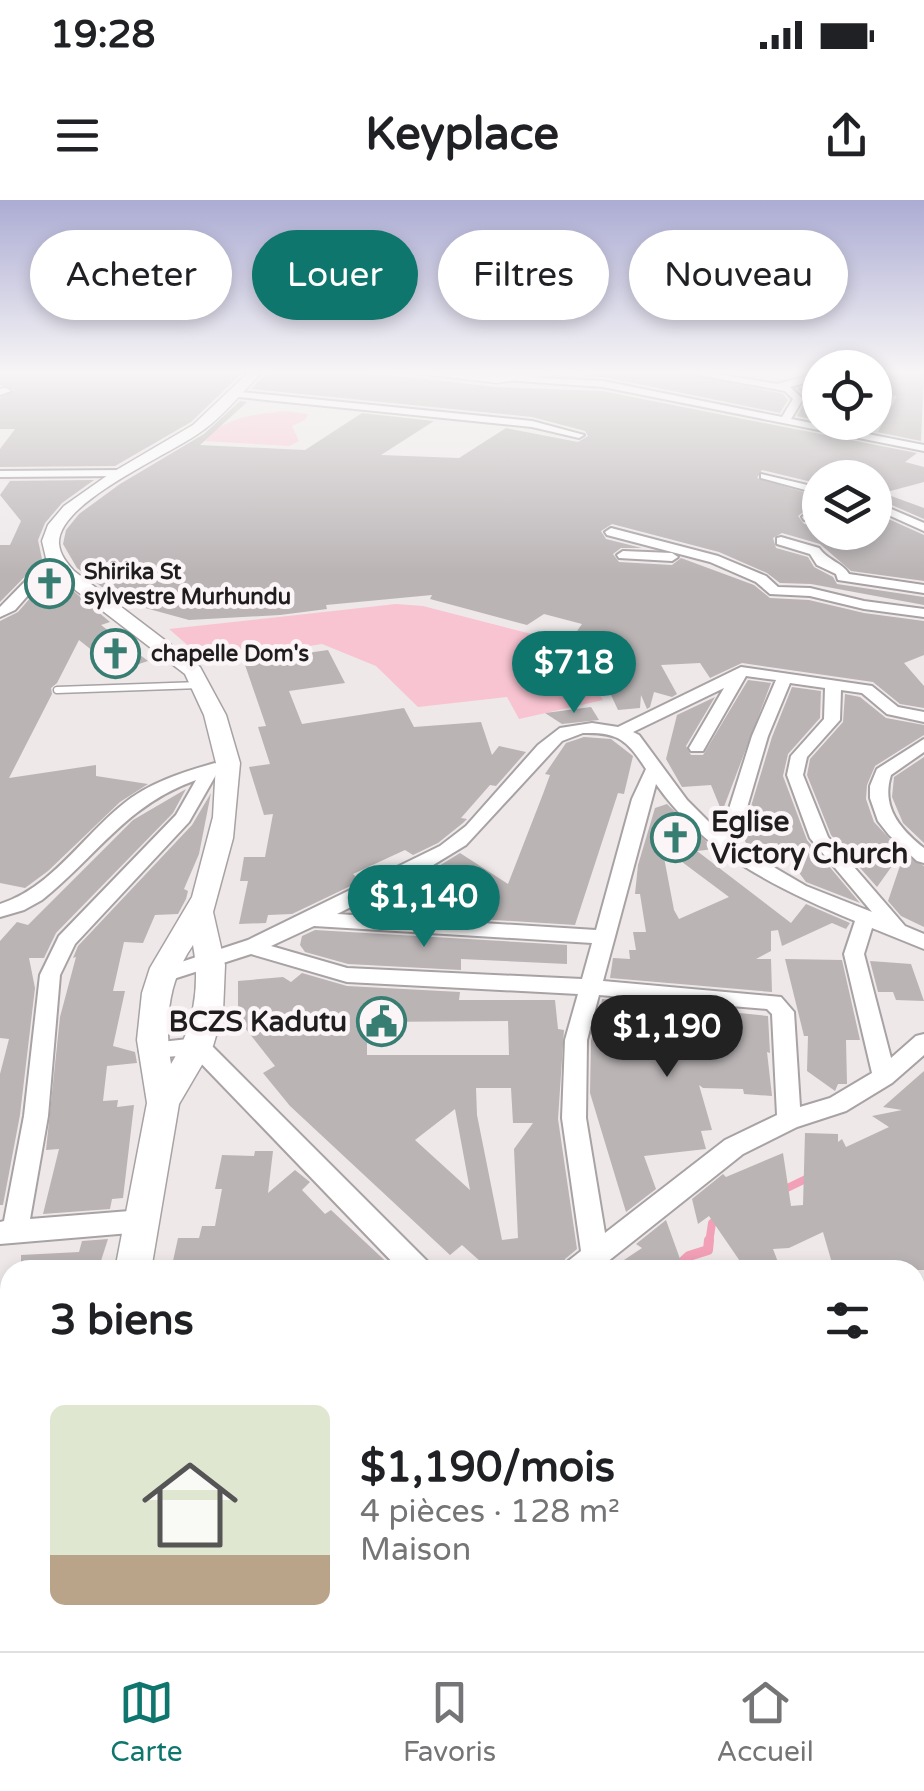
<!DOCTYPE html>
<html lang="fr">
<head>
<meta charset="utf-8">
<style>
	body { margin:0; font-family:"Varela Round",sans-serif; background:#f2f2f2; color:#202124; height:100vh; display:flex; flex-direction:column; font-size:38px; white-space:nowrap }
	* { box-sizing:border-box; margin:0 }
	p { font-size:32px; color:#757577 }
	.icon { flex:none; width:55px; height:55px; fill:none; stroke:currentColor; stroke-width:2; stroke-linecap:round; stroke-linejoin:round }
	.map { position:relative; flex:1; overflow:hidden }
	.side { position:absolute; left:0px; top:1060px; width:925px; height:392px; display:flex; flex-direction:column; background:#fff; border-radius:30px 30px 0 0; box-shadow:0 5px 15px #0003 }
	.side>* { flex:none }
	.top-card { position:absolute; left:30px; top:30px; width:865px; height:90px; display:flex; gap:20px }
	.buttons { position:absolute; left:802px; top:150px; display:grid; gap:20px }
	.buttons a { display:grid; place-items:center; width:90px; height:90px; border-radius:50%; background:#fff; box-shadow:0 5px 15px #0003; font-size:50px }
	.price { position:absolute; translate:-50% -85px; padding:0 22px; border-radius:35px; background:#0f766e; color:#fff; font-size:32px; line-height:65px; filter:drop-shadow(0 2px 5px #0008) }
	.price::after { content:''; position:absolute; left:50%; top:60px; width:30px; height:22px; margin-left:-15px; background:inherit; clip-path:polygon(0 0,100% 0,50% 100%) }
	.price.selected { background:#222; color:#fff }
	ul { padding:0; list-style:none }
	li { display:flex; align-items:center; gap:30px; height:250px; padding:0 50px }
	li+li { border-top:2px solid #e0e0e0 }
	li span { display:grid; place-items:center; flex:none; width:280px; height:200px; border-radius:15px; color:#555 }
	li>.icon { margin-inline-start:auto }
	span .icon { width:120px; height:120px; fill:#fffc; stroke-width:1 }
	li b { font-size:42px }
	h2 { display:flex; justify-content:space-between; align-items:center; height:120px; padding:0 50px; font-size:42px }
	.chip { padding:0 35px; border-radius:45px; background:#fff; box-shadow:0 5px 15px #0003; font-size:35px; line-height:90px }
	.chip.selected { background:#0f766e; color:#fff }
	.status { display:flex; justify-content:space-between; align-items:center; height:70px; padding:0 50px; background:#fff; direction:ltr }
	.status svg { height:28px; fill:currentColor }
	header { display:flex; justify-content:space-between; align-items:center; height:130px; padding:0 50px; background:#fff; font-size:45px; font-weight:700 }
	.dock { display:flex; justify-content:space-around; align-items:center; height:140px; border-top:2px solid #e0e0e0; background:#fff; font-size:28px; color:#757577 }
	.dock a { display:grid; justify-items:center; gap:5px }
	.dock .selected { color:#0f766e }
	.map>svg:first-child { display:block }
</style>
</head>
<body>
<div class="status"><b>19:28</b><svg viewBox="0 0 49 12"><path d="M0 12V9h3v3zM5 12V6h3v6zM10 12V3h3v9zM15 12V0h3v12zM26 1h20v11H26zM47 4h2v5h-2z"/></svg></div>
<header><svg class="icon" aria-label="menu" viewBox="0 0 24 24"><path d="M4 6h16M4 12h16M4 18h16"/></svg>Keyplace<svg class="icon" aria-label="share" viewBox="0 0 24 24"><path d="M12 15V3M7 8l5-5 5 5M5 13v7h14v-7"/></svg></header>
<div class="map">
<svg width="924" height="1451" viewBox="0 0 924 1451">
	<rect width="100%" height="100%" fill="#eee8e9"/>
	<g fill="#f8c4d1">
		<path d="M285 211 308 214 305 220 292 226 299 241 289 246 205 241C222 217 258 214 285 211Z"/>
		<polygon points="396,404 423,406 555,440 576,459 603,500 519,519 507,497 418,507 376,466 322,444 207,462 169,429"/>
	</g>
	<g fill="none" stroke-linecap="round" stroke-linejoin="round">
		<g stroke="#f2a0b7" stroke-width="8">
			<polyline points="783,990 808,978"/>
			<polyline points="709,1043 712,1023 717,1020"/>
		</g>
		<g stroke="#f2a0b7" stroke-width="10">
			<polyline points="674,1070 689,1056 708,1050 709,1040"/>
			<polyline points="321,1451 335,1442"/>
		</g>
	</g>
	<g fill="#bab4b5" fill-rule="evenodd">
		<polygon points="44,171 226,171 243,172 191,222 115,266 0,267 0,249 15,229 0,229 0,198 15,190 0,185 0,173"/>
		<polygon points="269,171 371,171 367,173 497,187 602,191 917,253 905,262 924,267 924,282 883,293 924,308 924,319 878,299 881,294 875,296 875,278 820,278 820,284 762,270 757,278 820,297 820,310 806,310 798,316 804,324 820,326 820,332 876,332 875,313 924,335 924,381 851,371 820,344 782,333 773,338 776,348 808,357 814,367 833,377 837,384 924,397 924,405 811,384 780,383 767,373 719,352 612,324 601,331 606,339 642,348 621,348 613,354 619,362 672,365 681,358 754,385 770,398 809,400 864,413 924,421 924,455 904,463 924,486 924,508 900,504 873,482 742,463 710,478 700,463 661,465 677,494 672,497 654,492 650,507 647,509 641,495 640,508 618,510 588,446 594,437 575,434 582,424 544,414 527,425 430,399 432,395 326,405 327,409 280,415 189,420 120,401 77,368 63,344 66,330 79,314 120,284 204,234 240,201 247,202 200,245 305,250 362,213 434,221 381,255 459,258 506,228 578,242 588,236 585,231 532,217 251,189"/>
		<polygon points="601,171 673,171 783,194 788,200 780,213 604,177 580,176"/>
		<polygon points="875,171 924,172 921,241 867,230 878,232 897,196 875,193"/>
		<polygon points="815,184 820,185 820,221 797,216 807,198 798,189"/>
		<polygon points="94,280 62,303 45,323 38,340 42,359 0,402 0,345 10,345 21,321 0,295 10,281 0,281"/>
		<polygon points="52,373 110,422 101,425 148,461 118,471 79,440 57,483 51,488 52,494 9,578 96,565 96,576 148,584 120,602 48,671 25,688 0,683 0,421 18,412"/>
		<polygon points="328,450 345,483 289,491 302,524 404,508 414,527 481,522 492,555 499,546 526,552 496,586 490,585 461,618 467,619 463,623 438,643 413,655 405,650 353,674 361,681 292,714 268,715 266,723 239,724 248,681 240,681 244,657 265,657 273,614 264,615 249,567 270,564 258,527 266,526 244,462"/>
		<polygon points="748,480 771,483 722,612 711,585 682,587 666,559 677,515 715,497 686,546 691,555 703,555"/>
		<polygon points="792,487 821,491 820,518 788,554 783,576 807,640 860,703 806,682 777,643 748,646 742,636 772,537"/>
		<polygon points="845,494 860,497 886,518 924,525 924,535 875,566 867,585 866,599 874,622 902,652 877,687 831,635 807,575 810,559 843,522"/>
		<polygon points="591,507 599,520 562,524 545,513"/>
		<polygon points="584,537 611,539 633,556 624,594 618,593 575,725 351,711 438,672 434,669 460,653 508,684 543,594 550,575 545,574 566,543"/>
		<polygon points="924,557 924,643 903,623 892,597 894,577"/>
		<polygon points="186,589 173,613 56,733 44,758 29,758 35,788 20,915 3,1005 0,1005 0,874 9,839 0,838 0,741 17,722 28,725 133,620"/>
		<polygon points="211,593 199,654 184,689 188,691 186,699 178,714 155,715 143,743 124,742 113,791 125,791 113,846 135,852 137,863 107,866 103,901 118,900 117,907 134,905 123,998 112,999 110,1009 43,1014 59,949 46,950 60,817 76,757 73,758 78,746 192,625"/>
		<path d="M667 604 714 649 697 651 791 723 806 704 850 723 846 729 832 723 782 746 778 730 771 731V751L756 759H771L772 792 610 778 613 758 630 759 629 750H636L633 732H646L640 694H635L638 665 655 608ZM662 647 729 697 679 719 674 710Z"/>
		<polygon points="904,654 924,666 924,727 901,716 888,701"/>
		<polygon points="315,730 567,745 567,764 461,759 461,770 348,764 305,752 300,745 302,736"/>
		<polygon points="785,759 842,760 860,840 846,840 847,884 838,884 835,891 807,871 808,836 804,836"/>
		<polygon points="870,761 911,764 924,801 896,800 893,792 878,792"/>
		<path d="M302 773 347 786 460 792 459 800H555L558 829 564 830 558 919 577 1049 565 1059 561 1070H542L530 1060 519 1070H490L462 1045 450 1055 290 906 263 873 275 866 238 819V781L283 777 291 782ZM508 821 509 855H367V822ZM476 888H511L513 923H533L514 949 518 1038 502 1040 477 915ZM455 909 470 990 415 940Z"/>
		<polygon points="602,799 768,816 770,853 767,852 772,896 744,894 743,889 703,888 699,885 712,930 701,931 706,949 644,956 656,989 626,1012 590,893 591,841 593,832 597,832"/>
		<polygon points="924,871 924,1070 834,1070 823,1032 789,1048 773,1049 781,1070 746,1070 709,1016 698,1024 692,999 723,974 726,977 783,953 791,1006 803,1005 805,933 838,934 838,942 842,939 846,947 889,927 872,916 902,910 883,907"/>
		<polygon points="255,951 273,951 268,993 295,970 310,982 302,990 325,1014 331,1010 395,1070 171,1070 178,1038 199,1038 202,1026 215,1026 222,989 215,989 222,955 254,956"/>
		<polygon points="666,1020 684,1070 609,1070 642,1048 636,1044"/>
		<polygon points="108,1039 98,1070 21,1070 21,1055 79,1052 82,1041"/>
	</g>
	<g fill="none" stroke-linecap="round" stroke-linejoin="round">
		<defs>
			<polyline id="lane" points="57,490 200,485"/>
			<g id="street">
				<polygon points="677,171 698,171 777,184 820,173 820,179 790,187 803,199 791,219 924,245 924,251 603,187 492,179 497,176 603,181 782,217 793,199 785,191"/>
				<polygon points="0,189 6,188 11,191 0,195"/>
				<polygon points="231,191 532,221 584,235 579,238 532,227 228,196"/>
				<polygon points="0,271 123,270 128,273 123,276 0,277"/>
				<polygon points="761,274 820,288 820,294 761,278"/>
				<polygon points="875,302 924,323 924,331 875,309"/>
				<polygon points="808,313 820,314 820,322 804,320 802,317"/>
				<polygon points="611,328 718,356 766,376 778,387 810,388 864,401 924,409 924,417 864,409 810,396 770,394 756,382 710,362 607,335 605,332"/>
				<path d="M781 337 819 348C827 360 843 363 849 374L924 385V393L838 380 836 374 817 365 810 354 777 344V338Z"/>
				<polygon points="623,351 672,353 678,357 672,361 619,358 617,355"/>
				<polygon points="50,356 60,359 15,410 0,417 0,407"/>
				<path d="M741 467 872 486 898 507 924 512V522L887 514 862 493 841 490 840 520 807 557 803 575 828 637 905 726 924 734V749L872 728 864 754 891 858 916 836 924 834V855L892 883 846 911 797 927 743 954 597 1070H564L567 1062 581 1051 562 918 565 840 578 794 347 782 251 754 161 783 150 776 154 771 248 740 440 646 466 626 538 545 560 528 592 523 618 527ZM746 476 776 480 752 536 721 634 687 600 639 535 633 532 724 488 689 548 691 551H703ZM790 483 825 488 824 519 791 556 787 575 810 638 872 712 806 686 736 645 768 536ZM583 533C619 532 627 540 646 569L632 599 596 730 337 714 425 670 466 645 562 541ZM656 584C705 654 778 689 855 721L844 754 872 873 830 898 800 907 794 812 781 797 603 781ZM314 726 592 743 582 779 347 768 271 746ZM599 795 767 809 772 814 777 915 725 940 605 1033 586 918 587 840Z"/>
				<path d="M924 539V552L891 575C881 607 900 629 924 648V663L917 661 889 635 878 621 870 598V586L877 569Z"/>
				<path d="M215 563 223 568 217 573 189 622 75 744 60 775 48 916 30 1019 142 1010 151 1013 155 1021 151 1029 142 1032 0 1044V1022L4 1021 24 916 40 775 59 736 176 615 196 580C126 605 97 656 42 700L24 710 0 717V704C51 688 82 637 122 605 148 583 183 572 215 563Z"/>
				<polygon points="198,838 206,840 428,1062 431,1070 400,1070 193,855 150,858 142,856 139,850 142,844"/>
				<polygon points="411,1442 451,1442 454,1451 415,1451"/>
				<polygon points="624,1442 660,1442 663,1451 628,1451"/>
				<polygon points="835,1442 887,1442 890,1451 839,1451"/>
			</g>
			<g id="secondary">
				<path d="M250 171H264C243 190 225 215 202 231 172 254 56 302 59 344 60 355 67 363 74 371L200 467 226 515 240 563 233 638 213 712 225 765 223 812 213 846 179 904 151 1070H115L147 903 137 840 142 793 150 768 192 697 213 617 216 563 204 515 185 474 61 379 46 358 42 341 48 325 64 306 108 275 193 225ZM193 745C201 787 193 829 171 864 164 822 168 781 193 745Z"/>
				<polygon points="397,171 497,175 578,171 497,183"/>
				<polygon points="39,1442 87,1442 86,1451 38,1451"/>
			</g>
		</defs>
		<use href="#lane" stroke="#a8a2a4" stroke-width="9"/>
		<use href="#street" stroke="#a8a2a4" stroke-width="4"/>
		<use href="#secondary" stroke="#a8a2a4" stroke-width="3"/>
		<use href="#lane" stroke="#fff" stroke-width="6"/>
		<use href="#street" fill="#fff" fill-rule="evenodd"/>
		<use href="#secondary" fill="#fff" fill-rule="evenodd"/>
	</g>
	<linearGradient id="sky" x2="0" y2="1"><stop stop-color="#acacd4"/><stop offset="0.46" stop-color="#f7f5f5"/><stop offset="1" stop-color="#f7f5f5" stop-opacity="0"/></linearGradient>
	<rect width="924" height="374" fill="url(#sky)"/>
	<defs>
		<symbol id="church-ring" viewBox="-11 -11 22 22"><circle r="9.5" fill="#fbf5f7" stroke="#387d72" stroke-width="1.5"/><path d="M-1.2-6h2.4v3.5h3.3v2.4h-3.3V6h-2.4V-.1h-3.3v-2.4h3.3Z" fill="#387d72"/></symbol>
		<symbol id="civic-ring" viewBox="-11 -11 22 22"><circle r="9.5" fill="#fbf5f7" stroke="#387d72" stroke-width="1.5"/><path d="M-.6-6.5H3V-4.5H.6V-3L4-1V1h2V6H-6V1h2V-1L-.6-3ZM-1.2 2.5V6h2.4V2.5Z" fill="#387d72"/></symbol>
	</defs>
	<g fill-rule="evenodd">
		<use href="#church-ring" x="22" y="356" width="55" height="55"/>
		<use href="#church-ring" x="88" y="426" width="55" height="55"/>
		<use href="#church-ring" x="648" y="610" width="55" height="55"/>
		<use href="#civic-ring" x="354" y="794" width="55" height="55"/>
	</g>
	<g text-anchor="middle" stroke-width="9" stroke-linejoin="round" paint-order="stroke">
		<g font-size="22" font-weight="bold" fill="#1f1d1e" stroke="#fbf5f7" text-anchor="start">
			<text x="84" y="379">Shirika St<tspan x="84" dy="25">sylvestre Murhundu</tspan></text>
			<text x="151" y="461">chapelle Dom's</text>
		</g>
		<g font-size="28" font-weight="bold" fill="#1f1d1e" stroke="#fbf5f7" text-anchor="start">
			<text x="711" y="631">Eglise<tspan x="711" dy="32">Victory Church</tspan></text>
			<text x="347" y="831" text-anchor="end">BCZS Kadutu</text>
		</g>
	</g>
</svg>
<div class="buttons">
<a><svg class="icon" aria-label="locate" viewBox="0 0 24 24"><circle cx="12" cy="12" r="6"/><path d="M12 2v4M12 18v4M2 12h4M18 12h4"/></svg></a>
<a><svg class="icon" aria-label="layers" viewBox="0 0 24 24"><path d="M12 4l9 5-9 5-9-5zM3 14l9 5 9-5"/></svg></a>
</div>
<b class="price" style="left:574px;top:516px">$718</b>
<b class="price" style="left:424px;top:750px">$1,140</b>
<b class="price selected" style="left:667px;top:880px">$1,190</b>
<div class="top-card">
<a class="chip">Acheter</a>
<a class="chip selected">Louer</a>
<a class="chip">Filtres</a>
<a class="chip">Nouveau</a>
</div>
<section class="side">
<h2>3 biens<svg class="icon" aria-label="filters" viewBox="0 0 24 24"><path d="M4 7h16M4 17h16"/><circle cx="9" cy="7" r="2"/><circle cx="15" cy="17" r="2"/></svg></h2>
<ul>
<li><span style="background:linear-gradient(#dfe7d0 75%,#b9a48a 0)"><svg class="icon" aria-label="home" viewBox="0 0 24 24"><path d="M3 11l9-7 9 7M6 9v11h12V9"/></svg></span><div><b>$1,190/mois</b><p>4 pièces · 128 m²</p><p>Maison</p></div></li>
</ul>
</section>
</div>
<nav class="dock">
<a class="selected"><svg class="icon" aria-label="map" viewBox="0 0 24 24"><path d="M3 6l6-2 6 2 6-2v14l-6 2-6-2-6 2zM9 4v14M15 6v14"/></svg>Carte</a>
<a><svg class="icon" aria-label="saved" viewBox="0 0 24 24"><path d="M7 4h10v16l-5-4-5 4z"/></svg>Favoris</a>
<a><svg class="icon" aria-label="home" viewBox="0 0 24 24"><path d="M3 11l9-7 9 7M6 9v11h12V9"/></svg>Accueil</a>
</nav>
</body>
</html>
